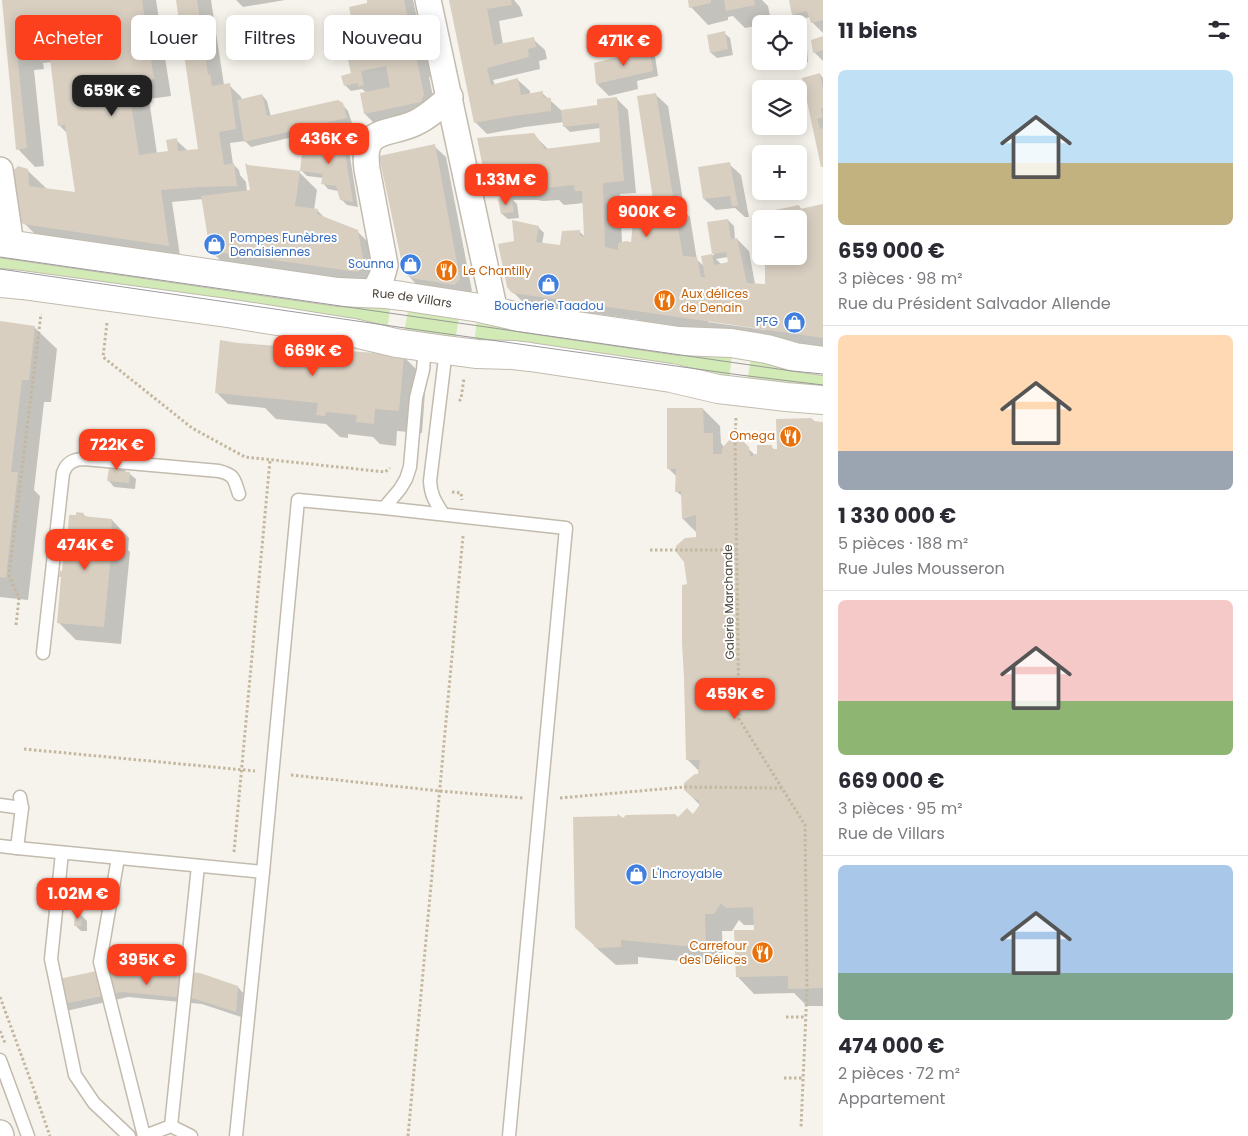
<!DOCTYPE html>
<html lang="fr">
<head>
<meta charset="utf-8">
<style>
	body { margin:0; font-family:Poppins,sans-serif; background:#f7f7f7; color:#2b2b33; height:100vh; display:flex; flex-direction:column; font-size:19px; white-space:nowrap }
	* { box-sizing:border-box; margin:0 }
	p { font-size:16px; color:#7c7c81 }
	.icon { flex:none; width:28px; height:28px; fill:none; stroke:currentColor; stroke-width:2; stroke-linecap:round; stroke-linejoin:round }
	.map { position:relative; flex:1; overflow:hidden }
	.side { display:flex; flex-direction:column; background:#fff; width:425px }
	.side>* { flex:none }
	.hud { position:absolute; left:15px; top:15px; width:475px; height:45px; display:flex; gap:10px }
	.tools { position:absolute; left:752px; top:15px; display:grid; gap:10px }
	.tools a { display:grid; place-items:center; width:55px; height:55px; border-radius:8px; background:#fff; box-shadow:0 2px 12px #0003; font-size:25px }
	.price { position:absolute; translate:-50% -42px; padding:0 11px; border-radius:10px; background:#fc3f1d; color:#fff; font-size:16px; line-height:32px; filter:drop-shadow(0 1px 2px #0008) }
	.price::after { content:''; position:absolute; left:50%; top:30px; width:15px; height:11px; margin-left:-8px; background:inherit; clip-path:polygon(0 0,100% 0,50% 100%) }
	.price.active { background:#222; color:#fff }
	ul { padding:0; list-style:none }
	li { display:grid; align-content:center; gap:10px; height:265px; padding:0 15px }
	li+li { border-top:1px solid #e1e1e2 }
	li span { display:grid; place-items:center; height:155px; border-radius:8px; color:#555 }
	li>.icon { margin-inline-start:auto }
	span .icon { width:90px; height:90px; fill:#fffc; stroke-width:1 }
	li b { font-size:21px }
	h2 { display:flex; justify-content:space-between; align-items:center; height:60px; padding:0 15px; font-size:21px }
	.chip { padding:0 18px; border-radius:8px; background:#fff; box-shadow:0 2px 12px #0003; font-size:18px; line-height:45px }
	.chip.active { background:#fc3f1d; color:#fff }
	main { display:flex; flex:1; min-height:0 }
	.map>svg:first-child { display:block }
</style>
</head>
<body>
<main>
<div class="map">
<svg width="823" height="1136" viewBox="0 0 823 1136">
	<rect width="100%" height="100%" fill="#f6f3ec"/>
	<g fill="#d2eab5">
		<polygon points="0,255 390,308 387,332 0,276"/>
		<polygon points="408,310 459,318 455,341 404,333"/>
		<polygon points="477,320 732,356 729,380 474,344"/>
		<polygon points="751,359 823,369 823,391 747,382"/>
	</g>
	<g fill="#0003" fill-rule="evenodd">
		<polygon points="3,0 156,0 171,96 149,99 157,154 169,152 176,140 188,151 199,150 178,0 211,0 224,85 229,85 241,97 242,100 262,95 267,101 271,117 342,104 348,111 352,123 251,147 245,141 230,143 233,164 239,170 240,175 246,182 247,192 299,172 317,190 314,210 317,210 326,219 357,231 369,243 375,277 370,284 223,263 211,251 203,199 172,202 180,256 47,246 24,223 27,170 47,189 76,193 68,134 60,126 52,62 43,63 44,69 34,70 44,166 35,167 18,149"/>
		<polygon points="236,0 285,0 243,7"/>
		<polygon points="368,0 413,0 420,32 425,38 433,76 429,77 435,106 377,126 365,114 367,93 362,89 351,91 345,85 353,74 356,32 369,4"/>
		<path d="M451 0H514L520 7 523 16 499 21 503 45 533 39 545 50 547 59 539 61 540 69 493 80 495 85 518 80 530 91V95L542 93 562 111 599 106 616 98 628 110 636 193 620 194 622 243H632L654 200 656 95 668 106 684 207 681 208 690 217 697 260 704 266 703 257 714 255 709 223 728 220 734 226 735 239H737L749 251 755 284 766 285 799 256V206L802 210 823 205V352L645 326 639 320 597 314V319L546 312 540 306 525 304 513 292 516 242 538 227 544 233 542 244 562 247 579 231 585 237 584 203 564 205 559 200 543 201 538 200H513L517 204 519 218 508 219 502 214 504 199 487 183 533 134 548 149 601 143 600 128 570 132 564 126V122L525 127 487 134 475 122ZM728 257 729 263 722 265 716 259ZM708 319 766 328V330L708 322Z"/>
		<polygon points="689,0 762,0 768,6 771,21 787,17 793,24 771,24 771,23 761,24 761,25 745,28 733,16 728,17 728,20 708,25 691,7"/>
		<polygon points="795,0 823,0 823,33 812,22 810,17 799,20 793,14"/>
		<polygon points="724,33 730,38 733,55 717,58 711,53 708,36"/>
		<polygon points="823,37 823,61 815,53 812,41"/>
		<polygon points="802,45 807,50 808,62 804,63 799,58 799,46"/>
		<polygon points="649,51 655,56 658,76 637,81 638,89 609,96 597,84"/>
		<polygon points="820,74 823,78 823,167 815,131"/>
		<polygon points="342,138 348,144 358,207 347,205 341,199 338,191 328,189 323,183 323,178 307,176 301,170"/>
		<polygon points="434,146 446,157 472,291 466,296 417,285 405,272"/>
		<polygon points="729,164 741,175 749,217 745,217 735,208 716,210 704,199"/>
		<polygon points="0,323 34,327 57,349 51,402 44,402 34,490 40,496 28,600 0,597"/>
		<polygon points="403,356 426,379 422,433 397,431 396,446 380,444 373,437 348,434 348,438 340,437 326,424 276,419 265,408 228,404 216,392"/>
		<polygon points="703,409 720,426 721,443 724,447 738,439 755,455 771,446 775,451 812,419 816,423 823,423 823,1006 807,1006 794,993 754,994 737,976 755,931 755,925 744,925 739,920 732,931 722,931 723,962 702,963 638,957 638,964 616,965 594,946 623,820 678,819 693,815 700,805 685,790 699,775 699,771 687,759 689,586 697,538 697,533 683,519 683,497 676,491 677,477 668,468"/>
		<polygon points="127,441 133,447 132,454 118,452 112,447"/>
		<polygon points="112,456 126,462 125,473 130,474 136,479 135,489 114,487 109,481"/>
		<polygon points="83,514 87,518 112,520 129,538 128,550 130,552 121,644 76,640 58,622 66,532"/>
		<polygon points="82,916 87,921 87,931 81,931 75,925"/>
		<polygon points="55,981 238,987 243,993 241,1017 202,1004 128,997 66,1011"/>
	</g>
	<g fill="#d8cfc1">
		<polygon points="2,0 142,0 154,79 128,83 139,155 168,151 166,140 177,138 178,151 198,149 176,0 197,0 208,75 210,74 212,86 230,83 236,129 219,132 224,165 234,163 237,186 200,187 161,190 169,246 23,224 18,217 14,170 18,166 28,169 29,186 75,192 65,125 58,126 49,49 17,53 27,148 16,150"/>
		<polygon points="367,0 404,0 424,94 421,102 364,114 360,93 390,87 386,66 361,71 364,85 358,87 358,83 344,86 341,76 351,73 342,33 354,31 349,7 367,3"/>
		<polygon points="449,0 511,0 512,5 487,9 494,45 534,37 536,47 528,49 529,57 487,68 491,85 518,78 521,95 543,91 543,97 551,98 551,111 513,116 474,123"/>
		<polygon points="688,0 711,0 711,3 689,8"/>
		<polygon points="724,0 754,0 755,5 726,11"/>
		<polygon points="789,0 823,0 823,20 811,23 807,11 792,15"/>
		<polygon points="788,16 790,24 770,24 769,21"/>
		<polygon points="725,31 728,49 710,53 707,35"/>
		<polygon points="823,36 823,50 813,53 811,40"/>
		<polygon points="802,43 803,56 799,58 799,44"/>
		<polygon points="650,49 653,71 596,84 594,63"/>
		<polygon points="820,73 823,89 823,108 821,108 823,117 817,119 820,129 823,128 823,167 821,167 802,78"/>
		<polygon points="656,93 673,196 656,198 655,211 656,211 656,220 665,219 662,200 673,198 683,256 697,257 701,277 705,277 701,256 712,254 714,265 728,262 726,252 712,254 707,222 728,219 731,239 737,238 747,283 765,284 765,256 799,256 799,219 777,219 775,210 799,205 800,209 823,204 823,338 512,293 507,287 498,244 514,241 512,220 539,226 536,242 560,245 562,231 580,230 580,236 584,237 582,191 575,191 574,185 545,188 544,183 525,184 519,182 486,183 477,138 534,133 545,149 600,142 599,123 563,127 561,110 597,105 597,99 617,97 624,181 603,183 605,247 618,250 618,243 626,241 631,242 635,201 653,199 637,96"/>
		<polygon points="262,94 267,116 338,100 343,103 347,118 244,142 237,100"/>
		<polygon points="343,137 344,146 353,202 340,200 336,186 321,184 323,174 300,171 303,146"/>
		<polygon points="435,144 460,279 454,285 411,278 404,273 379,156"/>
		<polygon points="730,162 738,206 732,206 730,196 703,199 698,167"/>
		<polygon points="245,163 248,165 300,171 295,206 318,209 317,214 358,230 364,264 358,272 210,251 201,196 250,190"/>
		<polygon points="511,197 514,212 501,214 498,199"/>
		<polygon points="0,321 35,326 29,380 22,380 11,472 18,472 6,578 0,577"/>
		<polygon points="220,340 238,343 404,355 399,411 375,409 374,424 356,422 357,415 326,412 325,416 316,415 318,403 215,393"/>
		<polygon points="667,408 703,408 704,433 713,433 713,454 722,454 722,448 732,437 739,437 749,447 750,456 753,456 753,454 757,454 757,445 772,445 772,449 777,449 776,419 812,418 812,421 823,422 823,988 788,989 788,976 736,977 734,930 754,930 753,907 726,908 721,903 714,914 705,914 706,945 684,946 621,940 621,947 597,948 575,928 573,817 617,816 618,814 623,818 626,815 675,814 678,817 687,808 693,814 699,806 699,800 695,799 684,790 684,783 695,774 698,774 700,760 686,760 684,678 682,643 682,585 687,584 684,562 676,552 676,546 685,538 696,537 696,515 682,519 681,491 675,492 676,469 667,469"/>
		<polygon points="112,439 128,440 127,449 111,447"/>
		<polygon points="111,454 121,456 119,471 130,472 129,483 107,481"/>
		<polygon points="76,512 84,513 83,516 112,519 111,533 113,534 104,627 57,623 61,577 59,577 60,571 62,571 65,536 63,535 64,530 68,529 69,515 76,515"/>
		<polygon points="75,914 82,915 81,926 74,926"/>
		<polygon points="120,966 200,973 238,986 236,1012 195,999 122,992 59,1005 54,980"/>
	</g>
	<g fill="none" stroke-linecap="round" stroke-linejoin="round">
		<defs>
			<g id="service">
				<polyline points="384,508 400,489 406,479 410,467 416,398 423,370 425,347"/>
				<path d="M443 514C435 501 431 496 430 481L446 350"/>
				<path d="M43 653 63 473C66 463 74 459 84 459L219 471C235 475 234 479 239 494"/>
				<polyline points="0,805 22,808"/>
				<polyline points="0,846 17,848 22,808 20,797"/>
				<polyline points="17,848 263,872"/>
				<polyline points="62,853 51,959 75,1075 94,1103 129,1136"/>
				<polyline points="118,858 100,962 144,1136"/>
				<polyline points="0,1060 28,1136"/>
				<polyline points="171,1126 198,866"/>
				<polyline points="145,1136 171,1126 191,1136"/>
				<polyline points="236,1136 263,872 298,500 384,508 566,528 509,1136"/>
			</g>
			<g id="minor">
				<polyline points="428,0 495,312"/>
				<polyline points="0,170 11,245"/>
				<path d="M374 293 382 276 385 265 367 169C361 126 387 136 415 123 428 117 439 107 450 97"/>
				<polyline points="0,1133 1,1136"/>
			</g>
			<g id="tertiary">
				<path id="s1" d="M0 243 338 292 386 294 402 296 480 308 523 318 679 341 731 343 767 349 795 357 823 361"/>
				<polyline points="0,283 22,285 227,313 354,333 396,343 446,350 477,354 513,355 530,357 671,378 718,389 786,397 823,400"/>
			</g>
		</defs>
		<use href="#service" stroke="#c2bbae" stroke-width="15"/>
		<use href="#minor" stroke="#c2bbae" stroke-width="28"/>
		<use href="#tertiary" stroke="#c2bbae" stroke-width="30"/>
		<g stroke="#c4b79f" stroke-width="3" stroke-dasharray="2.5 2.5" stroke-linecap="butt">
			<polyline points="107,323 103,357 192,428 245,457 385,472 390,468"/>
			<polyline points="459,401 461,399 464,378"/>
			<polyline points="736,418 735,437 739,719 805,825 807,989 801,1127"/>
			<polyline points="452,492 461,493 462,500"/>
			<polyline points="650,550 737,550"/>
			<polyline points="16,625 19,598 9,575 41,314"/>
			<polyline points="24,749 255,771"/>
			<polyline points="291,775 440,791 523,798"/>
			<polyline points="560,798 684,787 782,788"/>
			<polyline points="234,852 270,460"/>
			<polyline points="0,997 37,1098"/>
			<polyline points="786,1017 806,1017"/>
			<polyline points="0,1031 5,1043"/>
			<polyline points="784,1078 803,1078"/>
			<polyline points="35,1098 37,1099 50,1136"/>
			<polyline points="408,1136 463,536"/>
		</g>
		<use href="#service" stroke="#fff" stroke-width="12"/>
		<use href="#minor" stroke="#fff" stroke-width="25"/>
		<use href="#tertiary" stroke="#fff" stroke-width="28"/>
		<g stroke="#9a9a9a" stroke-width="1">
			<polyline points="0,257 792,371 823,374"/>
			<polyline points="0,269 398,327 740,375 823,385"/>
		</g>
	</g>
	<defs>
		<symbol id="shop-disc" viewBox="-11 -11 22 22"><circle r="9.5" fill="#3f7fe0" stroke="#fff"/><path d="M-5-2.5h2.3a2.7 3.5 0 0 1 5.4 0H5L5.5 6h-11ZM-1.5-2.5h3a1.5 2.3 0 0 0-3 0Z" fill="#fff"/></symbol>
		<symbol id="restaurant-disc" viewBox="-11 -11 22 22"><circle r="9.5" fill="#e8710a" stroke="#fff"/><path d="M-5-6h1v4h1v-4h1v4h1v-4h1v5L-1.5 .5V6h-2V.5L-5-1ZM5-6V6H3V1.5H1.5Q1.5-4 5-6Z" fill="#fff"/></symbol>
	</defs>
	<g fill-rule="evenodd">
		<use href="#shop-disc" x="202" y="232" width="25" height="25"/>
		<use href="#shop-disc" x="398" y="252" width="25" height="25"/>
		<use href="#restaurant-disc" x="434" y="258" width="25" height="25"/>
		<use href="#shop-disc" x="536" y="272" width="25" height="25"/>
		<use href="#restaurant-disc" x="652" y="288" width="25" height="25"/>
		<use href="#shop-disc" x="782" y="310" width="25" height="25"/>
		<use href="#restaurant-disc" x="778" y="424" width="25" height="25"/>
		<use href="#shop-disc" x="624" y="862" width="25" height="25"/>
		<use href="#restaurant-disc" x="750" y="940" width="25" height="25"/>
	</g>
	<g text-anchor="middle" stroke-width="4" stroke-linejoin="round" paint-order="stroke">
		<g font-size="12" fill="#366cbe" stroke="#fff" text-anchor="start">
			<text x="230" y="242">Pompes Funèbres<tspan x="230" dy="14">Denaisiennes</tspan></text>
			<text x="394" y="268" text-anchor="end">Sounna</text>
			<text x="549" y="310" text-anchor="middle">Boucherie Taadou</text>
			<text x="778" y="326" text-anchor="end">PFG</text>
			<text x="652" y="878">L'Incroyable</text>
		</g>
		<g font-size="12" fill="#c56008" stroke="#fff" text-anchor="start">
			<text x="463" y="275">Le Chantilly</text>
			<text x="681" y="298">Aux délices<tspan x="681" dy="14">de Denain</tspan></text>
			<text x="775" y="440" text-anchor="end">Omega</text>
			<text x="747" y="950" text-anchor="end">Carrefour<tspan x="747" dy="14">des Délices</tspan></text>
		</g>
		<g font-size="12" fill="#4b4439" stroke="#fff">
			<text dy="4" stroke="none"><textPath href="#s1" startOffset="416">Rue de Villars</textPath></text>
			<text transform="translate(729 602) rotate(-91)" y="4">Galerie Marchande</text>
		</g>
	</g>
</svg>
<div class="tools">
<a><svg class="icon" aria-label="locate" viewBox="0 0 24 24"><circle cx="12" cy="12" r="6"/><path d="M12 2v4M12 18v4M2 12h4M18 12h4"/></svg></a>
<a><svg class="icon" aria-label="layers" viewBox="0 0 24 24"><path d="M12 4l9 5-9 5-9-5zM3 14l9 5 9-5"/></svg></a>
<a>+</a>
<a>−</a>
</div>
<b class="price" style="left:624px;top:67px">471K €</b>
<b class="price active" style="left:112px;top:117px">659K €</b>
<b class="price" style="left:329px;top:165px">436K €</b>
<b class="price" style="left:506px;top:206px">1.33M €</b>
<b class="price" style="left:647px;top:238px">900K €</b>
<b class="price" style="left:313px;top:377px">669K €</b>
<b class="price" style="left:117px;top:471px">722K €</b>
<b class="price" style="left:85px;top:571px">474K €</b>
<b class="price" style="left:735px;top:720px">459K €</b>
<b class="price" style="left:78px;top:920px">1.02M €</b>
<b class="price" style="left:147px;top:986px">395K €</b>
<div class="hud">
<a class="chip active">Acheter</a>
<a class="chip">Louer</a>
<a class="chip">Filtres</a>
<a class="chip">Nouveau</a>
</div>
</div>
<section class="side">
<h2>11 biens<svg class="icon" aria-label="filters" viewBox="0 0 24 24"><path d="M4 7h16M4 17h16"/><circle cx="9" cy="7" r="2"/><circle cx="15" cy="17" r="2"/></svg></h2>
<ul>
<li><span style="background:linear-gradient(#bfe0f5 60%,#c2b280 0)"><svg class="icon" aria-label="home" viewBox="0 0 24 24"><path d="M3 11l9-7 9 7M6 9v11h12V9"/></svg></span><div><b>659 000 €</b><p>3 pièces · 98 m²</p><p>Rue du Président Salvador Allende</p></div></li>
<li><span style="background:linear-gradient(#ffd9b3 75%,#9aa5b1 0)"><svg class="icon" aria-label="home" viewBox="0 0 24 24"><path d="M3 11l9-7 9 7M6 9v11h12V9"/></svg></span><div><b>1 330 000 €</b><p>5 pièces · 188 m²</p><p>Rue Jules Mousseron</p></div></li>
<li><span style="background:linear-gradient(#f6c9c9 65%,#8fb573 0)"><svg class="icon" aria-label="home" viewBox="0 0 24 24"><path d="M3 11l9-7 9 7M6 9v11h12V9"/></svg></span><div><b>669 000 €</b><p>3 pièces · 95 m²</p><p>Rue de Villars</p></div></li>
<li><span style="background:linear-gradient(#a9c7e8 70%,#7fa58c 0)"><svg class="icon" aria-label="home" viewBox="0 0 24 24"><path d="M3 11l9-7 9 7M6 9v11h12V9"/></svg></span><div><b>474 000 €</b><p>2 pièces · 72 m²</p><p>Appartement</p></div></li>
</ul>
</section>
</main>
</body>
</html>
